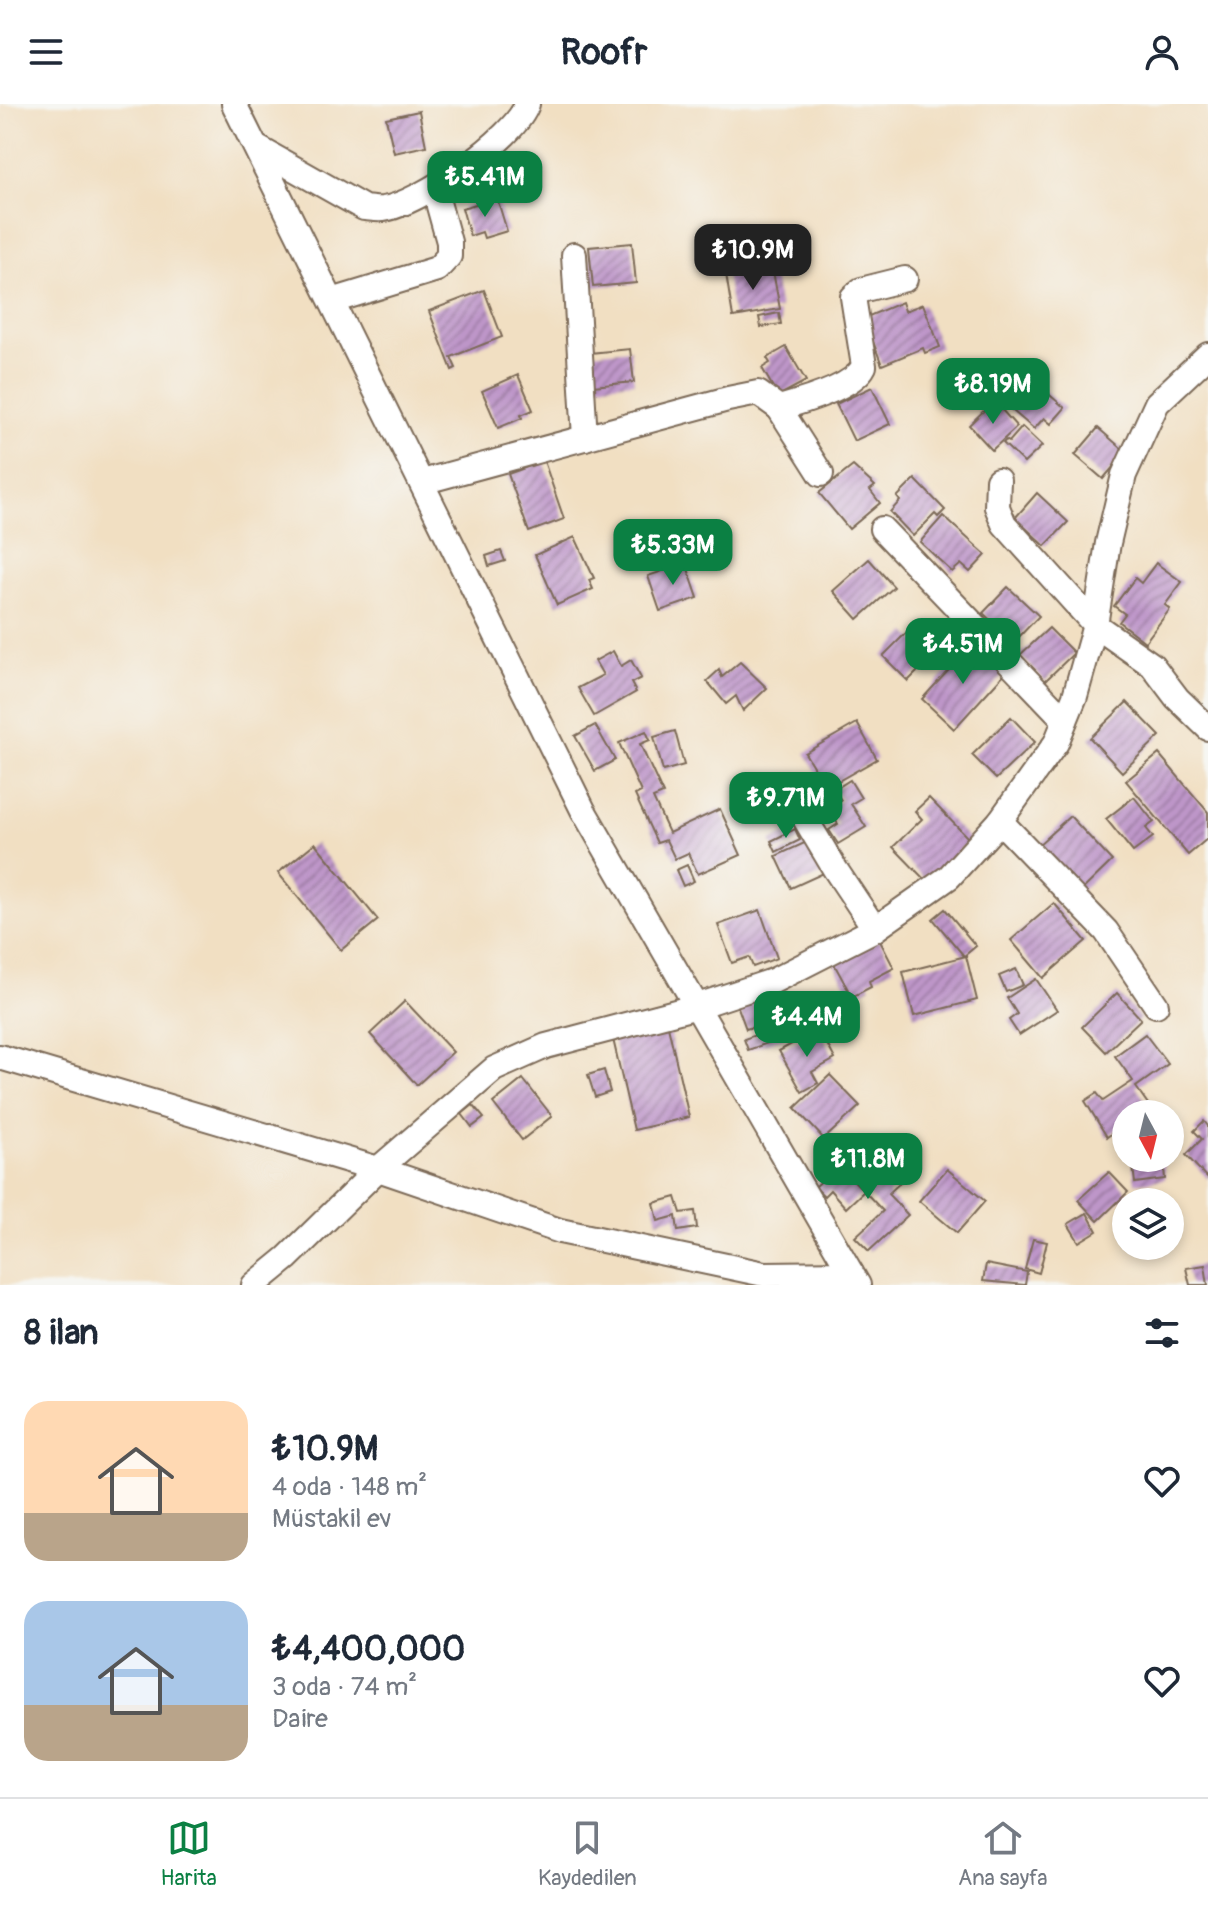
<!DOCTYPE html>
<html lang="tr">
<head>
<meta charset="utf-8">
<style>
	body { margin:0; font-family:Pangolin,sans-serif; background:#f2f2f3; color:#1f2937; height:100vh; display:flex; flex-direction:column; font-size:30px; white-space:nowrap }
	* { box-sizing:border-box; margin:0 }
	p { font-size:26px; color:#747a83 }
	.icon { flex:none; width:44px; height:44px; fill:none; stroke:currentColor; stroke-width:2; stroke-linecap:round; stroke-linejoin:round }
	.map { position:relative; height:1181px; overflow:hidden }
	.details { display:flex; flex-direction:column; background:#fff; flex:1 }
	.details>* { flex:none }
	.needle { width:52px; rotate:173deg }
	.controls { position:absolute; left:1112px; top:996px; display:grid; gap:16px }
	.controls a { display:grid; place-items:center; width:72px; height:72px; border-radius:50%; background:#fff; box-shadow:0 4px 12px #0003; font-size:40px }
	.price { position:absolute; translate:-50% -68px; padding:0 18px; border-radius:16px; background:#0b8043; color:#fff; font-size:26px; line-height:52px; filter:drop-shadow(0 2px 4px #0008) }
	.price::after { content:''; position:absolute; left:50%; top:48px; width:24px; height:18px; margin-left:-12px; background:inherit; clip-path:polygon(0 0,100% 0,50% 100%) }
	.price.current { background:#222; color:#fff }
	ul { padding:0; list-style:none }
	li { display:flex; align-items:center; gap:24px; height:200px; padding:0 24px }
	li span { display:grid; place-items:center; flex:none; width:224px; height:160px; border-radius:24px; color:#555 }
	li>.icon { margin-inline-start:auto }
	span .icon { width:96px; height:96px; fill:#fffc; stroke-width:1 }
	li b { font-size:34px }
	h2 { display:flex; justify-content:space-between; align-items:center; height:96px; padding:0 24px; font-size:34px }
	header { display:flex; justify-content:space-between; align-items:center; height:104px; padding:0 24px; background:#fff; font-size:36px; font-weight:800 }
	.tabs { display:flex; justify-content:space-around; align-items:center; height:112px; border-top:2px solid #e0e1e3; background:#fff; font-size:22px; color:#747a83 }
	.tabs a { display:grid; justify-items:center; gap:4px }
	.tabs .current { color:#0b8043 }
	.map>svg:first-child { display:block }
</style>
</head>
<body>
<header><svg class="icon" aria-label="menu" viewBox="0 0 24 24"><path d="M4 6h16M4 12h16M4 18h16"/></svg>Roofr<svg class="icon" aria-label="person" viewBox="0 0 24 24"><circle cx="12" cy="8" r="4"/><path d="M4 21q1-7 8-7t8 7"/></svg></header>
<div class="map">
<svg width="1208" height="1181" viewBox="0 0 1208 1181">
	<defs>
		<pattern id="building-hatch" width="6" height="6" patternUnits="userSpaceOnUse" patternTransform="scale(2)"><rect width="6" height="6" fill="#be96c9"/><path d="M-1 1l2-2M0 6l6-6M5 7l2-2" fill="none" stroke="#9c7ba3"/></pattern>
	</defs>
	<rect width="100%" height="100%" fill="#f6f6f2"/>
	<filter id="ink" filterUnits="userSpaceOnUse"><feTurbulence type="fractalNoise" baseFrequency=".0125" numOctaves="2"/><feDisplacementMap in="SourceGraphic" scale="16" xChannelSelector="R" yChannelSelector="G"/><feConvolveMatrix kernelMatrix="1 2 1 2 8 2 1 2 1" color-interpolation-filters="sRGB"/></filter>
	<filter id="wash" filterUnits="userSpaceOnUse"><feTurbulence type="fractalNoise" baseFrequency=".006" numOctaves="4" result="noise"/><feDisplacementMap in="SourceGraphic" scale="32" xChannelSelector="R" yChannelSelector="G"/><feGaussianBlur stdDeviation="1.8" result="paint"/><feColorMatrix in="noise" values="0 0 0 0 0 0 0 0 0 0 0 0 0 0 0 0 0 1.4 0 .05"/><feComposite in="paint" operator="in"/></filter>
	<g filter="url(#wash)">
		<rect width="100%" height="100%" fill="#f1dfc2"/>
		<g id="blocks">
			<g fill="url(#building-hatch)">
				<polygon points="419,7 426,42 394,49 386,14"/>
				<polygon points="497,94 507,127 484,134 482,128 470,132 462,104"/>
				<polygon points="632,139 636,179 593,183 589,143"/>
				<polygon points="772,162 780,205 733,213 726,170"/>
				<polygon points="484,186 502,233 451,253 456,264 452,266 429,207"/>
				<polygon points="902,198 905,207 923,200 940,243 925,249 923,244 882,261 864,214"/>
				<polygon points="779,209 781,220 761,223 759,213"/>
				<polygon points="786,243 806,277 778,292 762,264 770,259 767,254"/>
				<polygon points="630,245 634,278 593,282 590,249"/>
				<polygon points="1024,269 1065,304 1051,320 1044,314 1034,325 1000,296"/>
				<polygon points="518,271 533,306 521,311 522,314 498,324 482,287"/>
				<polygon points="872,283 890,320 854,337 836,300"/>
				<polygon points="994,297 1017,323 992,346 969,321"/>
				<polygon points="1022,323 1042,342 1024,359 1003,339 1006,336 1009,338"/>
				<polygon points="1098,324 1126,348 1103,375 1075,351"/>
				<polygon points="544,357 564,415 529,428 508,370"/>
				<polygon points="853,362 875,382 870,386 880,399 849,425 819,389"/>
				<polygon points="915,375 945,406 938,413 935,410 913,432 890,408 900,397 897,393"/>
				<polygon points="1037,389 1068,418 1045,442 1015,414"/>
				<polygon points="943,412 986,451 970,468 961,460 952,468 920,438"/>
				<polygon points="575,433 594,474 589,476 593,485 557,501 535,451"/>
				<polygon points="501,447 505,457 489,462 486,452"/>
				<polygon points="869,455 894,483 858,515 833,487"/>
				<polygon points="686,459 698,494 660,507 648,472"/>
				<polygon points="1156,459 1182,478 1165,501 1170,505 1145,538 1119,518 1125,510 1114,502 1135,474 1141,479"/>
				<polygon points="1008,483 1039,512 1014,538 983,509"/>
				<polygon points="1049,524 1074,549 1045,577 1020,551"/>
				<polygon points="907,528 932,553 908,577 883,552"/>
				<polygon points="973,540 1005,569 954,625 922,595"/>
				<polygon points="613,547 621,562 631,556 641,574 631,579 636,588 594,612 578,584 603,571 595,557"/>
				<polygon points="740,558 767,584 743,607 736,592 726,600 707,577 719,566 722,573"/>
				<polygon points="1127,598 1160,632 1122,668 1090,634"/>
				<polygon points="1011,613 1035,638 996,675 972,651"/>
				<polygon points="857,619 877,655 826,684 805,649"/>
				<polygon points="595,621 615,656 595,667 575,632"/>
				<polygon points="646,627 650,636 640,640 663,690 653,694 669,729 720,705 741,751 698,770 688,749 675,755 666,736 657,739 635,691 641,688 619,639"/>
				<polygon points="675,627 684,661 663,667 654,633"/>
				<polygon points="1159,650 1208,708 1208,734 1188,751 1126,677"/>
				<polygon points="850,676 861,694 851,700 866,723 838,740 829,726 838,720 828,704 841,696 834,686"/>
				<polygon points="1134,693 1154,718 1146,724 1153,733 1133,748 1106,715"/>
				<polygon points="929,694 970,736 927,778 893,743 922,715 915,707"/>
				<polygon points="1070,712 1112,757 1080,788 1037,742"/>
				<polygon points="795,725 800,736 776,748 771,737"/>
				<polygon points="811,736 826,768 791,784 776,752"/>
				<polygon points="315,739 378,816 341,846 278,769"/>
				<polygon points="687,761 694,777 683,782 676,766"/>
				<polygon points="1054,799 1086,837 1043,874 1011,836"/>
				<polygon points="945,805 976,842 964,852 933,815"/>
				<polygon points="760,806 777,854 753,863 749,853 732,859 718,821"/>
				<polygon points="879,835 894,864 869,877 871,883 852,893 833,858"/>
				<polygon points="966,852 977,896 914,912 903,868"/>
				<polygon points="1016,865 1023,881 1006,888 999,872"/>
				<polygon points="1036,875 1057,906 1019,931 1009,916 1017,910 1007,894"/>
				<polygon points="768,884 778,915 746,925 735,895"/>
				<polygon points="1117,889 1141,915 1106,948 1082,923"/>
				<polygon points="405,897 453,948 417,981 370,930"/>
				<polygon points="668,922 689,1013 634,1026 613,935"/>
				<polygon points="781,922 785,933 748,946 744,935"/>
				<polygon points="819,925 835,955 812,968 818,979 802,988 779,947"/>
				<polygon points="1145,930 1168,960 1136,983 1155,1010 1126,1010 1126,1037 1118,1025 1107,1033 1085,997 1097,989 1103,997 1133,977 1115,952"/>
				<polygon points="604,966 610,988 595,993 588,971"/>
				<polygon points="830,971 860,1002 824,1035 795,1004"/>
				<polygon points="523,975 552,1012 522,1036 493,999"/>
				<polygon points="473,1001 484,1014 472,1023 462,1010"/>
				<polygon points="1204,1017 1208,1022 1208,1075 1186,1051 1202,1035 1194,1027"/>
				<polygon points="1132,1054 1163,1054 1165,1075 1135,1079"/>
				<polygon points="839,1061 863,1086 891,1061 904,1075 888,1090 908,1111 869,1147 855,1133 883,1107 864,1087 846,1104 830,1086 824,1092 815,1083"/>
				<polygon points="947,1065 985,1097 957,1129 919,1097"/>
				<polygon points="1109,1068 1128,1088 1098,1117 1078,1096"/>
				<polygon points="676,1093 681,1109 695,1107 697,1124 678,1127 676,1112 658,1117 654,1099"/>
				<polygon points="1087,1109 1097,1127 1079,1138 1068,1120"/>
				<polygon points="1033,1135 1047,1138 1039,1169 1025,1165"/>
				<polygon points="986,1160 1027,1168 1025,1181 983,1177"/>
				<polygon points="1205,1161 1208,1181 1190,1181 1186,1164"/>
			</g>
		</g>
	</g>
	<g filter="url(#ink)">
		<use href="#blocks" fill-opacity="0" stroke="#7b6957" stroke-width="2"/>
		<g fill="none" stroke-linecap="round" stroke-linejoin="round">
			<defs>
				<g id="minor">
					<polyline points="234,0 583,706 858,1181"/>
					<path d="M256 43 364 104C369 104 377 106 383 105 418 101 516 34 527 0"/>
					<polyline points="574,151 585,334"/>
					<polyline points="332,197 437,165 449,152 449,138 439,102"/>
					<polyline points="779,304 821,370"/>
					<polyline points="998,376 997,403 1004,420 1095,521 1152,561 1177,594 1208,624"/>
					<path d="M422 378 728 295 758 289 779 304C801 298 854 283 864 262L853 193 861 186 905 175"/>
					<polyline points="882,425 1065,616"/>
					<polyline points="797,701 835,765 875,825"/>
					<polyline points="1000,717 1106,827 1156,901"/>
					<polyline points="0,953 378,1065 560,1127 764,1170 851,1169"/>
					<polyline points="254,1181 287,1154 378,1065 494,965 546,942 698,902 773,877 875,825 949,773 1000,717 1056,639 1075,592 1095,521 1108,439 1124,371 1157,299 1208,251"/>
				</g>
			</defs>
			<use href="#minor" stroke="#7b6957" stroke-width="28"/>
			<use href="#minor" stroke="#fff" stroke-width="24"/>
		</g>
	</g>
</svg>
<div class="controls">
<a><svg class="needle" viewBox="-14 -14 28 28"><path d="M0-13l5 13h-10z" fill="#e53935"/><path d="M0 13l5-13h-10z" fill="#747a83"/></svg></a>
<a><svg class="icon" aria-label="layers" viewBox="0 0 24 24"><path d="M12 4l9 5-9 5-9-5zM3 14l9 5 9-5"/></svg></a>
</div>
<b class="price" style="left:485px;top:115px">₺5.41M</b>
<b class="price current" style="left:753px;top:188px">₺10.9M</b>
<b class="price" style="left:993px;top:322px">₺8.19M</b>
<b class="price" style="left:673px;top:483px">₺5.33M</b>
<b class="price" style="left:963px;top:582px">₺4.51M</b>
<b class="price" style="left:786px;top:736px">₺9.71M</b>
<b class="price" style="left:807px;top:955px">₺4.4M</b>
<b class="price" style="left:868px;top:1097px">₺11.8M</b>
</div>
<section class="details">
<h2>8 ilan<svg class="icon" aria-label="filters" viewBox="0 0 24 24"><path d="M4 7h16M4 17h16"/><circle cx="9" cy="7" r="2"/><circle cx="15" cy="17" r="2"/></svg></h2>
<ul>
<li><span style="background:linear-gradient(#ffd9b3 70%,#b9a48a 0)"><svg class="icon" aria-label="home" viewBox="0 0 24 24"><path d="M3 11l9-7 9 7M6 9v11h12V9"/></svg></span><div><b>₺10.9M</b><p>4 oda · 148 m²</p><p>Müstakil ev</p></div><svg class="icon" aria-label="heart" viewBox="0 0 24 24"><path d="M12 20l-8-8c-3-5 5-10 8-4 3-6 11-1 8 4z"/></svg></li>
<li><span style="background:linear-gradient(#a9c7e8 65%,#b9a48a 0)"><svg class="icon" aria-label="home" viewBox="0 0 24 24"><path d="M3 11l9-7 9 7M6 9v11h12V9"/></svg></span><div><b>₺4,400,000</b><p>3 oda · 74 m²</p><p>Daire</p></div><svg class="icon" aria-label="heart" viewBox="0 0 24 24"><path d="M12 20l-8-8c-3-5 5-10 8-4 3-6 11-1 8 4z"/></svg></li>
</ul>
</section>
<nav class="tabs">
<a class="current"><svg class="icon" aria-label="map" viewBox="0 0 24 24"><path d="M3 6l6-2 6 2 6-2v14l-6 2-6-2-6 2zM9 4v14M15 6v14"/></svg>Harita</a>
<a><svg class="icon" aria-label="saved" viewBox="0 0 24 24"><path d="M7 4h10v16l-5-4-5 4z"/></svg>Kaydedilen</a>
<a><svg class="icon" aria-label="home" viewBox="0 0 24 24"><path d="M3 11l9-7 9 7M6 9v11h12V9"/></svg>Ana sayfa</a>
</nav>
</body>
</html>
